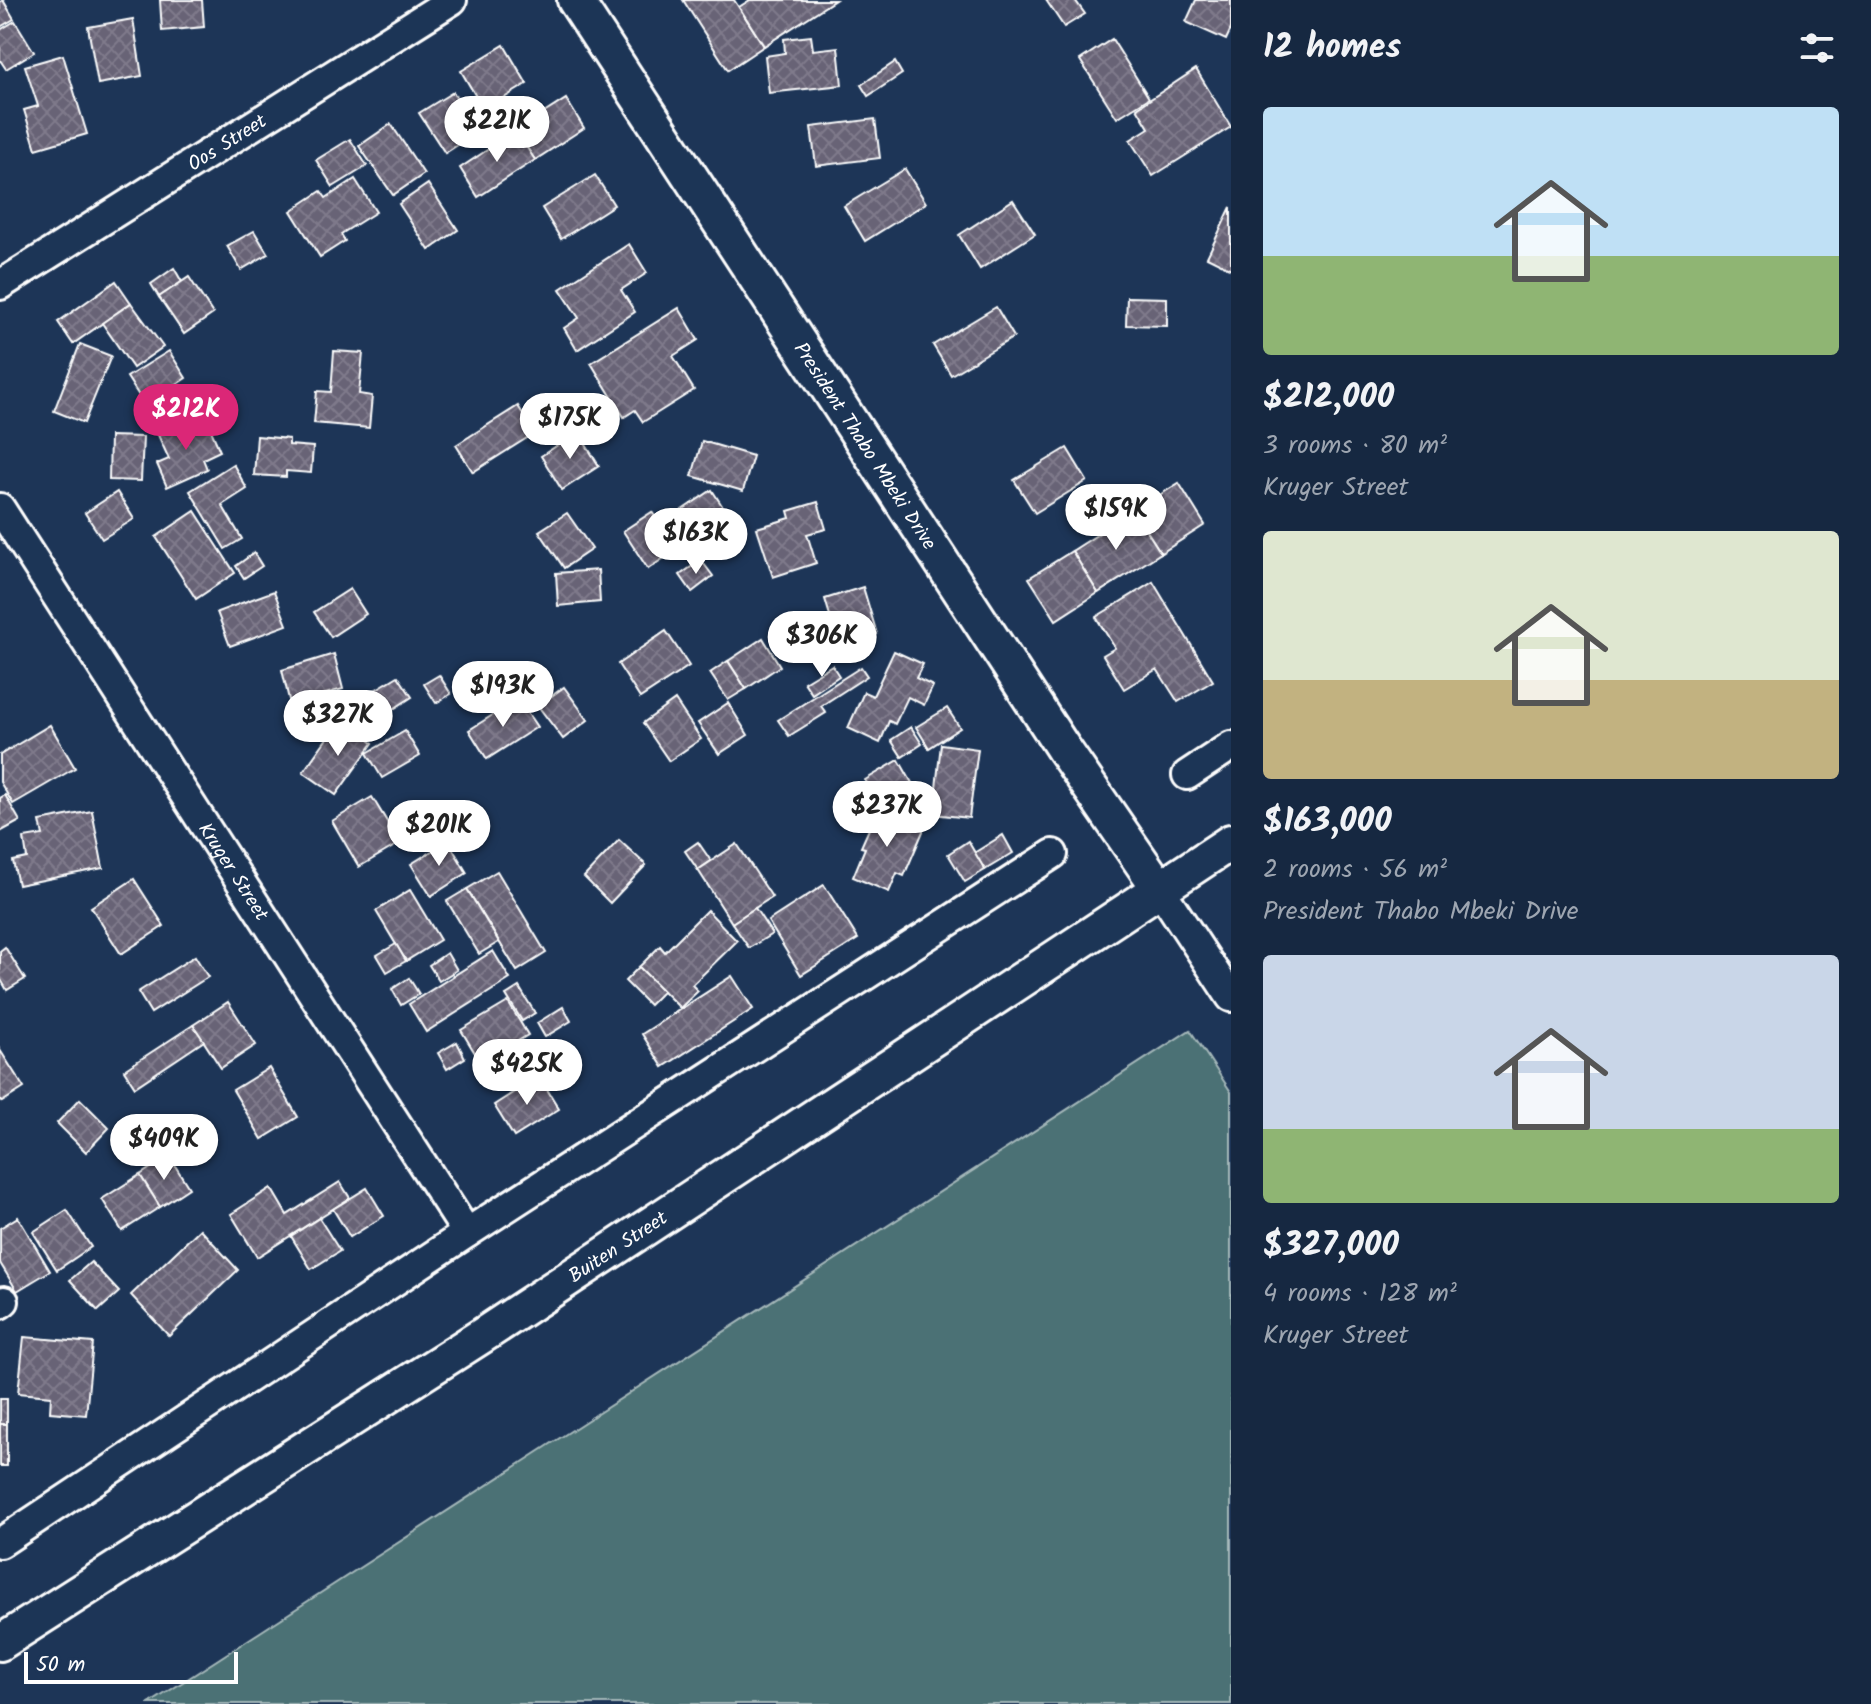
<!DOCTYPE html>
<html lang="en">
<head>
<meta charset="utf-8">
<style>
	body { margin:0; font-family:Kalam,sans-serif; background:#23344c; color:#f1f3f6; height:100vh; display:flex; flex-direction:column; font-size:30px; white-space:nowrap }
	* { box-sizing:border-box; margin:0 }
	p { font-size:26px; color:#9ea6b1 }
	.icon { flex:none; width:44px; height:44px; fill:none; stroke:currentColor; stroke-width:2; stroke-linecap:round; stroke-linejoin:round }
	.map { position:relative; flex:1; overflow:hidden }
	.panel { display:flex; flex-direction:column; background:#162841; width:640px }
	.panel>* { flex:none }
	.scale { position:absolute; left:24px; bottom:20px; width:214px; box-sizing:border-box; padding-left:8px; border:4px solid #fff; border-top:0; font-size:22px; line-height:28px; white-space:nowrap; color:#fff; -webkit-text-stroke:6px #1d3557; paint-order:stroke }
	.price { position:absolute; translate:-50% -68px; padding:0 18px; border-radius:28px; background:#fff; color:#222; font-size:26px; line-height:52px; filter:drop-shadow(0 2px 4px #0008) }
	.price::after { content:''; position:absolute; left:50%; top:48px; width:24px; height:18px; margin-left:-12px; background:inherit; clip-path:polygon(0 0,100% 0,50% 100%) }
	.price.on { background:#db2777; color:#fff }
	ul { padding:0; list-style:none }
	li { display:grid; align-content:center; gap:16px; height:424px; padding:0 32px }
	li span { display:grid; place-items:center; height:248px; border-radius:8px; color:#555 }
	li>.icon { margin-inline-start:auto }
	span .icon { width:144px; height:144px; fill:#fffc; stroke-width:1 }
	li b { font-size:34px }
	h2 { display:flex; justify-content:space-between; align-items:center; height:96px; padding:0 32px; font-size:34px }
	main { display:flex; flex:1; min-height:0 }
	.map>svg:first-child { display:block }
</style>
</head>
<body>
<main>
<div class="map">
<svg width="1231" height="1704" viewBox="0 0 1231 1704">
	<defs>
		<pattern id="building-cross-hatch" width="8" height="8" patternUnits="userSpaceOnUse" patternTransform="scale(2)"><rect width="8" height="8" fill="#686376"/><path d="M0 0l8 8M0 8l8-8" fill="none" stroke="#7f7a8b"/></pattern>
	</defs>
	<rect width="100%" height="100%" fill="#1d3557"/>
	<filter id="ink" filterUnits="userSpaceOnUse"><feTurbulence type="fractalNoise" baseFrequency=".0125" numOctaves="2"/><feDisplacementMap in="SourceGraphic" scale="16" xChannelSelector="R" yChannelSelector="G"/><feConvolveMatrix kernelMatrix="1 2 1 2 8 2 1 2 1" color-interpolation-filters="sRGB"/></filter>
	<g filter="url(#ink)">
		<polygon fill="#4b7174" stroke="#a5b8ba" stroke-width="2" points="1190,1030 1231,1092 1231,1704 149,1704"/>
		<g fill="url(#building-cross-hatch)" stroke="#fff" stroke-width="2">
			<polygon points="3,0 14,19 0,27 0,2"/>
			<polygon points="160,0 202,0 204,27 162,31"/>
			<polygon points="683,0 734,0 764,46 728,70"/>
			<polygon points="750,0 835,0 764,46 739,7"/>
			<polygon points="1046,0 1075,0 1085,14 1064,27"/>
			<polygon points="1196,0 1231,0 1231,29 1226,40 1186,22"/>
			<polygon points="133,19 142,76 98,84 88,27"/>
			<polygon points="15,21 34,52 6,69 0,60 0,30"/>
			<polygon points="811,36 813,50 838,47 842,85 769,93 765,56 785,53 784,39"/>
			<polygon points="1112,39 1149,98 1117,118 1080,60"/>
			<polygon points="504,45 527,84 484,110 461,71"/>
			<polygon points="63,55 87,134 36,149 24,110 38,106 25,66"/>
			<polygon points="895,62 902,74 868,96 861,85"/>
			<polygon points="1196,69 1231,127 1153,176 1130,140 1149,128 1137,108"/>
			<polygon points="453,92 478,132 445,153 419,113"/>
			<polygon points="566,99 584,128 535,160 516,131"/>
			<polygon points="875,119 880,158 816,166 811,127"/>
			<polygon points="391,124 424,174 393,195 359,146"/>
			<polygon points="516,131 535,160 478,197 460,168"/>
			<polygon points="350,139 367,166 333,187 316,160"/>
			<polygon points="905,169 926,203 865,241 844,206"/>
			<polygon points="595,175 614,205 561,239 542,208"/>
			<polygon points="355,179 376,212 341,234 345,241 320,257 291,211 321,191 326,198"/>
			<polygon points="428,184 458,230 429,250 399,204"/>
			<polygon points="1013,200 1035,234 980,269 959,235"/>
			<polygon points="1231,207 1231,269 1207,257"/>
			<polygon points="254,231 268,254 241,270 227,246"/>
			<polygon points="629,244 647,273 621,290 635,312 577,350 564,328 579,318 560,289"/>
			<polygon points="174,268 182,282 159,297 151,284"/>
			<polygon points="189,277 213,314 184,334 159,297"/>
			<polygon points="116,281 131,303 73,344 58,322"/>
			<polygon points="1127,297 1167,298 1167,326 1126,325"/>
			<polygon points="131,303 163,347 133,368 102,323"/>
			<polygon points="996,307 1014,337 951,375 933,345"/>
			<polygon points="679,308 698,340 673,356 694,390 643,422 635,410 624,417 591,363"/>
			<polygon points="80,344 111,356 84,423 54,411"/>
			<polygon points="169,351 186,378 145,405 127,377"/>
			<polygon points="334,351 363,353 359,394 372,396 369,428 314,423 317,391 331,392"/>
			<polygon points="518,406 535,433 473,472 456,445"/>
			<polygon points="207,421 220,451 203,459 207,469 167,487 157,464 169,459 158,435 176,427 179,433"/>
			<polygon points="578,432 599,466 562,490 541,456"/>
			<polygon points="110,436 143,437 141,481 109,480"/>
			<polygon points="257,436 289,439 289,445 313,447 311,473 286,471 286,477 254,475"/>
			<polygon points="702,441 753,456 743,491 692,476"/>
			<polygon points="1067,448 1087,481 1035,513 1014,480"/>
			<polygon points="233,464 247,489 222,505 242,539 225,549 190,491"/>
			<polygon points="1179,483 1205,525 1161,553 1134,511"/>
			<polygon points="712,490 732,521 701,541 682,510"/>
			<polygon points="117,492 134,519 102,539 85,513"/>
			<polygon points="818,502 826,529 807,534 816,563 773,577 757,528 790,518 788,511"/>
			<polygon points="195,511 235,573 196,599 156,537"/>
			<polygon points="1134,511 1161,553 1098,593 1072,551"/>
			<polygon points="652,512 677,549 648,569 623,531"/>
			<polygon points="567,513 592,549 564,568 539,531"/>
			<polygon points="1072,551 1098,593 1056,620 1029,578"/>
			<polygon points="254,553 262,566 244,578 236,566"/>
			<polygon points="701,560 713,576 692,592 680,575"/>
			<polygon points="598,570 600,602 558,606 556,573"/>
			<polygon points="1153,582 1213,681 1178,702 1157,669 1124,689 1103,655 1115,648 1096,617"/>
			<polygon points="863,587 877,634 839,646 825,599"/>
			<polygon points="350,589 366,614 331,637 314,612"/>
			<polygon points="274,591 287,625 230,646 217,612"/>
			<polygon points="666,631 689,666 640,698 618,664"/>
			<polygon points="763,638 780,666 746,689 728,661"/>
			<polygon points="894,651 923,664 916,678 933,686 924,705 908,697 895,724 889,721 880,743 848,728 864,692 873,696"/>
			<polygon points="334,654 343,689 290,704 282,670"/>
			<polygon points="728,661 746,689 728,700 710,673"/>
			<polygon points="832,665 839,676 812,694 804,682"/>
			<polygon points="861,667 867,676 821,706 826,713 789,736 778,720"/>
			<polygon points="439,675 451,694 436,703 424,684"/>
			<polygon points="398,676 412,697 384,715 370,693"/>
			<polygon points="564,687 588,720 563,739 538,706"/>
			<polygon points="518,699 537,727 487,759 469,730"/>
			<polygon points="675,700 701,739 669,761 643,723"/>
			<polygon points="728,703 748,735 719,754 698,723"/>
			<polygon points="947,708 960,728 929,748 916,727"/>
			<polygon points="340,720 373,743 336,795 303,772"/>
			<polygon points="50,725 75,768 13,804 0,782 0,755"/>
			<polygon points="911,727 922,744 902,757 891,740"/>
			<polygon points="405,731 420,756 382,778 367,753"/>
			<polygon points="941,744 978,749 969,818 933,814"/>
			<polygon points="899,760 912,783 878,803 865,780"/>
			<polygon points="5,795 20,821 0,832 0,798"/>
			<polygon points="372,797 400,843 359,867 332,821"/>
			<polygon points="871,807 924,829 904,876 897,873 889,892 853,877 865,848 861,847 869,829 863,826"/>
			<polygon points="92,811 103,868 18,885 13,861 27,858 24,838 43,835 40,821"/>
			<polygon points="1003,835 1013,853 985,870 974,853"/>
			<polygon points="619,840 646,865 610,903 584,877"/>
			<polygon points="448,841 467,873 431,896 411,864"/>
			<polygon points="968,841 985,870 965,882 948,854"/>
			<polygon points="698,842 711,861 698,870 685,851"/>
			<polygon points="737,844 772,897 732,923 698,870"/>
			<polygon points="497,871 546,953 517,971 467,889"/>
			<polygon points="134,879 164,926 121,954 91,907"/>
			<polygon points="824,885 858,939 801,975 768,921"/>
			<polygon points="467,889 499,942 479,954 447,901"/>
			<polygon points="410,890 440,940 406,961 376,911"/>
			<polygon points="755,908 772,934 749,948 732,923"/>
			<polygon points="707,910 737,941 692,985 698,991 680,1008 639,967 660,946 665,952"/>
			<polygon points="396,944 406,961 387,972 377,955"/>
			<polygon points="5,947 25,979 7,990 0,978 0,951"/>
			<polygon points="493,951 510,979 426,1032 409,1004"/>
			<polygon points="447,953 457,970 439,981 429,965"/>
			<polygon points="195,956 208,977 151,1013 138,992"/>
			<polygon points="639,967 663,991 649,1005 625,981"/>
			<polygon points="732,976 753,1009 663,1067 642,1034"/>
			<polygon points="409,978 419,994 401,1005 392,989"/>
			<polygon points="519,987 535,1013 522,1021 506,995"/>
			<polygon points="228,1002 256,1045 221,1068 193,1025"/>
			<polygon points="508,1002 528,1035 481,1063 461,1030"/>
			<polygon points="563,1007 571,1021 545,1037 537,1023"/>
			<polygon points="193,1025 204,1041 135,1087 124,1070"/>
			<polygon points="457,1042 465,1058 447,1069 438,1053"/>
			<polygon points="0,1050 24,1088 2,1102 0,1100"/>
			<polygon points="269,1068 298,1117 262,1139 233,1090"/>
			<polygon points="539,1076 559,1109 514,1137 494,1105"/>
			<polygon points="80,1099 109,1128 86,1152 57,1123"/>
			<polygon points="169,1156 189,1188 160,1207 140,1175"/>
			<polygon points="140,1175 160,1207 122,1231 102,1199"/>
			<polygon points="340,1182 350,1198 257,1257 231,1214 271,1188 287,1215"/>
			<polygon points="367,1188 384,1216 350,1237 333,1209"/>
			<polygon points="67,1210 91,1247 57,1270 33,1232"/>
			<polygon points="18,1217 50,1271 17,1291 0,1263 0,1228"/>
			<polygon points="319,1218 340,1251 311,1269 291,1236"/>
			<polygon points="200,1229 238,1270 169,1336 131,1295"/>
			<polygon points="91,1262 119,1292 98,1311 70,1280"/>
			<polygon points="24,1337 93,1343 86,1415 50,1412 51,1396 18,1393"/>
			<rect x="0" y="1399" width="7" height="25"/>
			<rect x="0" y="1424" width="7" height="42"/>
		</g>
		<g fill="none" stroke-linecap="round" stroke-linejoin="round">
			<defs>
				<g id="minor">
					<path id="s1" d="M0 285 452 0"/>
					<path id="s2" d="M0 508 467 1233"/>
					<polyline points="1187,775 1231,746"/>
					<polyline points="1160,889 1231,997"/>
					<polyline points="0,1304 4,1301"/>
					<polyline points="0,1543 467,1233 1053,854"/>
				</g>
				<g id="tertiary">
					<path id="s3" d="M575 0 1063 748 1160 889"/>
					<path id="s4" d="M0 1643 480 1337 1231 842"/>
				</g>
			</defs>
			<use href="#minor" stroke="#fff" stroke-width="34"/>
			<use href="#tertiary" stroke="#fff" stroke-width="40"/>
			<use href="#minor" stroke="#1d3557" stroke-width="28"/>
			<use href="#tertiary" stroke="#1d3557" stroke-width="34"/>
		</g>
	</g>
	<g text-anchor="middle" stroke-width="8" stroke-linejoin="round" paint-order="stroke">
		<g font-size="20" fill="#fff" stroke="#1d3557">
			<text dy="7" stroke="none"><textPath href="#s1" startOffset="268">Oos Street</textPath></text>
			<text dy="7" stroke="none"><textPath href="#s3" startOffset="532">President Thabo Mbeki Drive</textPath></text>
			<text dy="7" stroke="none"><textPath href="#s2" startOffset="432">Kruger Street</textPath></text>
			<text dy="7" stroke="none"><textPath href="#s4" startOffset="734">Buiten Street</textPath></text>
		</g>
	</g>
</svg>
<div class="scale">50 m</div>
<b class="price" style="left:497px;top:164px">$221K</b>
<b class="price on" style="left:186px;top:452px">$212K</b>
<b class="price" style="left:570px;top:461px">$175K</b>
<b class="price" style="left:1116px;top:552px">$159K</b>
<b class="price" style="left:696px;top:576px">$163K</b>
<b class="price" style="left:822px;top:679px">$306K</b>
<b class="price" style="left:503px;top:729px">$193K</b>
<b class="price" style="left:338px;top:758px">$327K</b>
<b class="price" style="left:887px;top:849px">$237K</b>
<b class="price" style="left:439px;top:868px">$201K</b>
<b class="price" style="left:527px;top:1107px">$425K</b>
<b class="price" style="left:164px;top:1182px">$409K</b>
</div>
<section class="panel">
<h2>12 homes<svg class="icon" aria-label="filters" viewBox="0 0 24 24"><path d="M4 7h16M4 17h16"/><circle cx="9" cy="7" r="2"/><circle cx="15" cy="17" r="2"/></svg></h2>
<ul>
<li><span style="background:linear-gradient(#bfe0f5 60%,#8fb573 0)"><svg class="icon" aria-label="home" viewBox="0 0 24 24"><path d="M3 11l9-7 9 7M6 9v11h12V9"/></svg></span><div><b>$212,000</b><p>3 rooms · 80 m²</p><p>Kruger Street</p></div></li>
<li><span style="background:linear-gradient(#dfe7d0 60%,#c2b280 0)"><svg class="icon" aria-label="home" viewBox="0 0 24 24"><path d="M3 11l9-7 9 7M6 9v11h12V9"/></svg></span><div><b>$163,000</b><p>2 rooms · 56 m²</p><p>President Thabo Mbeki Drive</p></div></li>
<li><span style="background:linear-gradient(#c9d6e8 70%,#8fb573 0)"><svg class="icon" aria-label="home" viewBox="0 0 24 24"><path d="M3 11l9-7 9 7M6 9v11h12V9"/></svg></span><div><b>$327,000</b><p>4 rooms · 128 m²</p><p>Kruger Street</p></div></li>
</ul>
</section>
</main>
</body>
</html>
